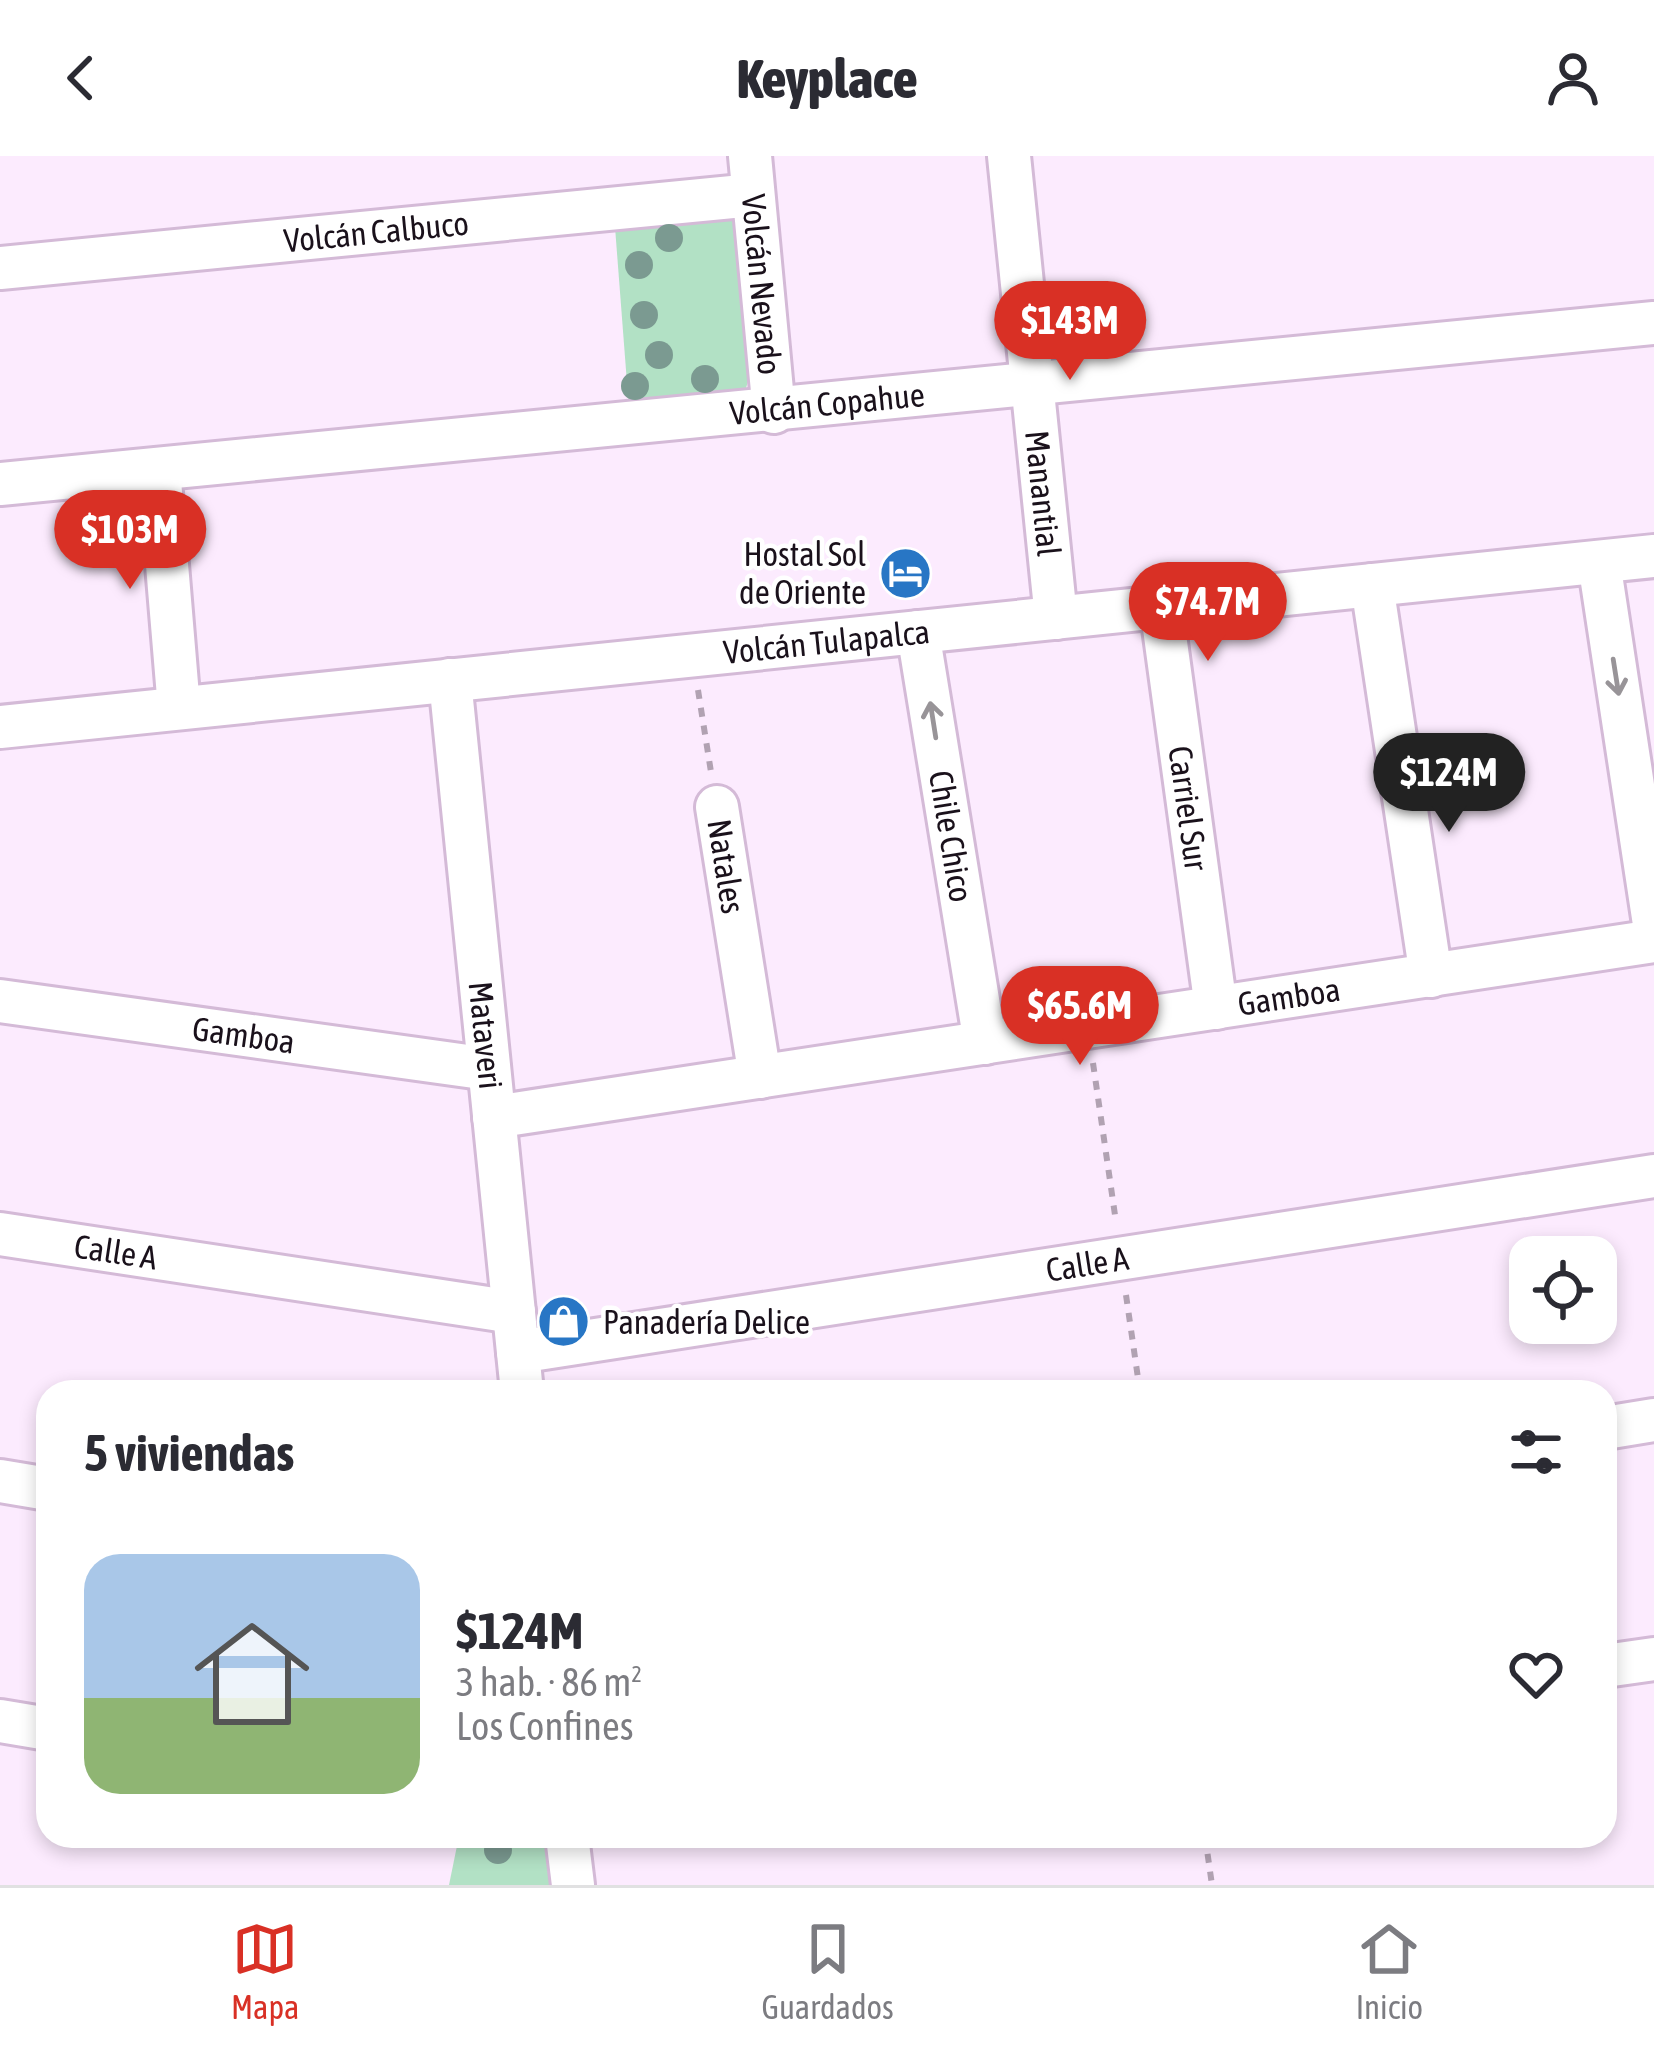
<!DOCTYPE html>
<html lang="es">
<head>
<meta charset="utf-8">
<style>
	body { margin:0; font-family:"Asap Condensed",sans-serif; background:#f7f7f7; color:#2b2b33; height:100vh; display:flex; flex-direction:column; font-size:45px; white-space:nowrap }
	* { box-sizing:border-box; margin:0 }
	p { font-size:39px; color:#7c7c81 }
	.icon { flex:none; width:66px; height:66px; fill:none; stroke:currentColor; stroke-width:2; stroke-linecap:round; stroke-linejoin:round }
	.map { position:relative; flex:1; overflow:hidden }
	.sheet { position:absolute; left:36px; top:1224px; width:1581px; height:468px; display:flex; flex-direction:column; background:#fff; border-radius:36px; box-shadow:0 6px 18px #0003 }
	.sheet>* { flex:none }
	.tools { position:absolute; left:1509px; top:1080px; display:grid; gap:24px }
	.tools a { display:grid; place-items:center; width:108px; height:108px; border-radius:24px; background:#fff; box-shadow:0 6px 18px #0003; font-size:60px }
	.price { position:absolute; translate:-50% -102px; padding:0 27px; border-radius:42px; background:#d93025; color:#fff; font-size:39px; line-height:78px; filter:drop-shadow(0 3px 6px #0008) }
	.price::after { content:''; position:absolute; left:50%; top:72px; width:36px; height:27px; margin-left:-18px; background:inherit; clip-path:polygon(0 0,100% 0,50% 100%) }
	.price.on { background:#222; color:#fff }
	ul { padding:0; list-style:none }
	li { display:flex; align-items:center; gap:36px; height:300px; padding:0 48px }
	li span { display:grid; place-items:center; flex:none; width:336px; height:240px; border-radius:36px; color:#555 }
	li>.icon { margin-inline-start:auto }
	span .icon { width:144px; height:144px; fill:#fffc; stroke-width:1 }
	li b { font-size:51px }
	h2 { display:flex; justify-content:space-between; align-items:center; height:144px; padding:0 48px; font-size:51px }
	header { display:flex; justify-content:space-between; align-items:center; height:156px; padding:0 48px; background:#fff; font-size:54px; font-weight:800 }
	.dock { display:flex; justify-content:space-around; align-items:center; height:168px; border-top:3px solid #e1e1e2; background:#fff; font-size:33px; color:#7c7c81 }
	.dock a { display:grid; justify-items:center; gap:6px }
	.dock .on { color:#d93025 }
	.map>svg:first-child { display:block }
</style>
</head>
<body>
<header><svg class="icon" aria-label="back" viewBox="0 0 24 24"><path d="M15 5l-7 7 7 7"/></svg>Keyplace<svg class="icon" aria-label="person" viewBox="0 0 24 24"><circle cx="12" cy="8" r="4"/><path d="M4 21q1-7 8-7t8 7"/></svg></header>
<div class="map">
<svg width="1654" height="1729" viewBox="0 0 1654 1729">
	<rect width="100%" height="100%" fill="#fcebfe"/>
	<g fill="#b2e1c5">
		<polygon points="734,61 751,216 746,232 733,241 629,253 615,71"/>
		<polygon points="459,1680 551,1680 558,1729 449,1729"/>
	</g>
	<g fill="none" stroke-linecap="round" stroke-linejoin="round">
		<defs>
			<g id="minor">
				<path id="s1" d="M750 0 774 256"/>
				<path id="s2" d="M1009 0 1056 462"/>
				<path id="s3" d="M0 112 753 39"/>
				<polyline points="159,313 179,552"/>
				<path id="s4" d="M0 328 1654 167"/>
				<polyline points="1599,406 1654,768"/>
				<polyline points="1372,429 1431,820"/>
				<path id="s5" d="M1161 450 1216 852"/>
				<path id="s6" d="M918 476 985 887"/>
				<path id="s7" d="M450 524 522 1236"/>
				<path id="s8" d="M0 571 1654 400"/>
				<path id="s9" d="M717 651 760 921"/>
				<path id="s10" d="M0 845 489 913"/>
				<path id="s11" d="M494 961 1654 785"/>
				<path id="s12" d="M0 1078 514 1156"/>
				<path id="s13" d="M518 1196 1654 1020"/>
				<polyline points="1605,1272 1654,1264"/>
				<polyline points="0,1325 48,1333"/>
				<polyline points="1605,1510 1654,1503"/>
				<polyline points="0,1565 48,1573"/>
				<polyline points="567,1680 573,1729"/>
			</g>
		</defs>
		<use href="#minor" stroke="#d4bad7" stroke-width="48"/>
		<g stroke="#b1a2b2" stroke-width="6" stroke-dasharray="9 9" stroke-linecap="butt">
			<polyline points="698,534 711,616"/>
			<polyline points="1093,907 1116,1066"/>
			<polyline points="1126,1139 1140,1236"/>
			<polyline points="1205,1680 1212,1729"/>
		</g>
		<use href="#minor" stroke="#fff" stroke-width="42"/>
	</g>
	<g fill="#7b9a91">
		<circle cx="669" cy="82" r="14"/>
		<circle cx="639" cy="109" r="14"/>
		<circle cx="644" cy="159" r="14"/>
		<circle cx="659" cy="199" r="14"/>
		<circle cx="705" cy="223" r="14"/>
		<circle cx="635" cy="230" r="14"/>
		<circle cx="498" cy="1694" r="14"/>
	</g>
	<defs><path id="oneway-shaft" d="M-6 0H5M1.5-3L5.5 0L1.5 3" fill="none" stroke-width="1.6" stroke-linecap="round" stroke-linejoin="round" transform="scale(3)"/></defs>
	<g stroke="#989498">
		<use href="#oneway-shaft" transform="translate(1616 521) rotate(81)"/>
		<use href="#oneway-shaft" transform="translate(933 564) rotate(-99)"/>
	</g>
	<defs>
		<symbol id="hotel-disc" viewBox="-11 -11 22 22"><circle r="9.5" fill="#2876c5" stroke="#fff"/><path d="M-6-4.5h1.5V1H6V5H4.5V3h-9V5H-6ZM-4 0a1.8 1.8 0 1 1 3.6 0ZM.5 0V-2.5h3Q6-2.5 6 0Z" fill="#fff"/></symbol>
		<symbol id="shop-disc" viewBox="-11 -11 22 22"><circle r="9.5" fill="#2876c5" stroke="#fff"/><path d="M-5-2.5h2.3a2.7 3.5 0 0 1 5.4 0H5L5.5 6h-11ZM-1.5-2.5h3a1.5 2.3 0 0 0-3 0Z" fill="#fff"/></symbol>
	</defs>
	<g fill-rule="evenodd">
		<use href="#hotel-disc" x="876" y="388" width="59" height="59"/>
		<use href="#shop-disc" x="534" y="1136" width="59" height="59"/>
	</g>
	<g text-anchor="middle" stroke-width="9" stroke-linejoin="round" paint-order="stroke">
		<g font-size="33" fill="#1a111b" stroke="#fff">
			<text dy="12" stroke="none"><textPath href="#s3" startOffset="378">Volcán Calbuco</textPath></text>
			<text dy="12" stroke="none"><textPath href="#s1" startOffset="129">Volcán Nevado</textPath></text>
			<text dy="12" stroke="none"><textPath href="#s4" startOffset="831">Volcán Copahue</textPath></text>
			<text dy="12" stroke="none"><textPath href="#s2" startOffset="339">Manantial</textPath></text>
			<text dy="12" stroke="none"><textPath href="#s8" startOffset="831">Volcán Tulapalca</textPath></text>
			<text dy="12" stroke="none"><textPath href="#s5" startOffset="204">Carriel Sur</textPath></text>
			<text dy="12" stroke="none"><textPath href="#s6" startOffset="207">Chile Chico</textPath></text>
			<text dy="12" stroke="none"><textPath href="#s9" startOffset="60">Natales</textPath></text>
			<text dy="12" stroke="none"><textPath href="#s11" startOffset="804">Gamboa</textPath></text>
			<text dy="12" stroke="none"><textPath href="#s10" startOffset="246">Gamboa</textPath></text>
			<text dy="12" stroke="none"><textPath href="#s7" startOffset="357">Mataveri</textPath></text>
			<text dy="12" stroke="none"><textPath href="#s12" startOffset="117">Calle A</textPath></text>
			<text dy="12" stroke="none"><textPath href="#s13" startOffset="576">Calle A</textPath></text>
		</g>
		<g font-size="33" fill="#1a111b" stroke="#fff" text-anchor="end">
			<text x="866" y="410">Hostal Sol<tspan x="866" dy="38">de Oriente</tspan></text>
			<text x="603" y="1178" text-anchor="start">Panadería Delice</text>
		</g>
	</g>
</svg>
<div class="tools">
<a><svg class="icon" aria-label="locate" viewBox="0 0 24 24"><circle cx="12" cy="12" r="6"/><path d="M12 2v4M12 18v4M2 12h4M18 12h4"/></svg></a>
</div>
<b class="price" style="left:1070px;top:227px">$143M</b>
<b class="price" style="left:130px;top:436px">$103M</b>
<b class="price" style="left:1208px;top:508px">$74.7M</b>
<b class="price on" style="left:1449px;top:679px">$124M</b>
<b class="price" style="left:1080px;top:912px">$65.6M</b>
<section class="sheet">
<h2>5 viviendas<svg class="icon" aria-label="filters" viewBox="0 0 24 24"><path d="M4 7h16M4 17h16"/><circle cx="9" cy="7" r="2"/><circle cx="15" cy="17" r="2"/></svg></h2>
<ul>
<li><span style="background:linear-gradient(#a9c7e8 60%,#8fb573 0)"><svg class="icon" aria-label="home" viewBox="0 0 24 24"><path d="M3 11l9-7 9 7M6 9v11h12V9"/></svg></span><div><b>$124M</b><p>3 hab. · 86 m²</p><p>Los Confines</p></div><svg class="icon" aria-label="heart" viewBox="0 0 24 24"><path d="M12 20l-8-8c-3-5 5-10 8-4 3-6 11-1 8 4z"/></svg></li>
</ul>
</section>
</div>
<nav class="dock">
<a class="on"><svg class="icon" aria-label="map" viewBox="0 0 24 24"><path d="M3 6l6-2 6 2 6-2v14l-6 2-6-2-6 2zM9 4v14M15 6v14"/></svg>Mapa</a>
<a><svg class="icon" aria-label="saved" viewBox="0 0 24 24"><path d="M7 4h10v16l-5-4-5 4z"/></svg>Guardados</a>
<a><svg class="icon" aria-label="home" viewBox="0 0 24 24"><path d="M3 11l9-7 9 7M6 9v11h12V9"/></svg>Inicio</a>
</nav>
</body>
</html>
